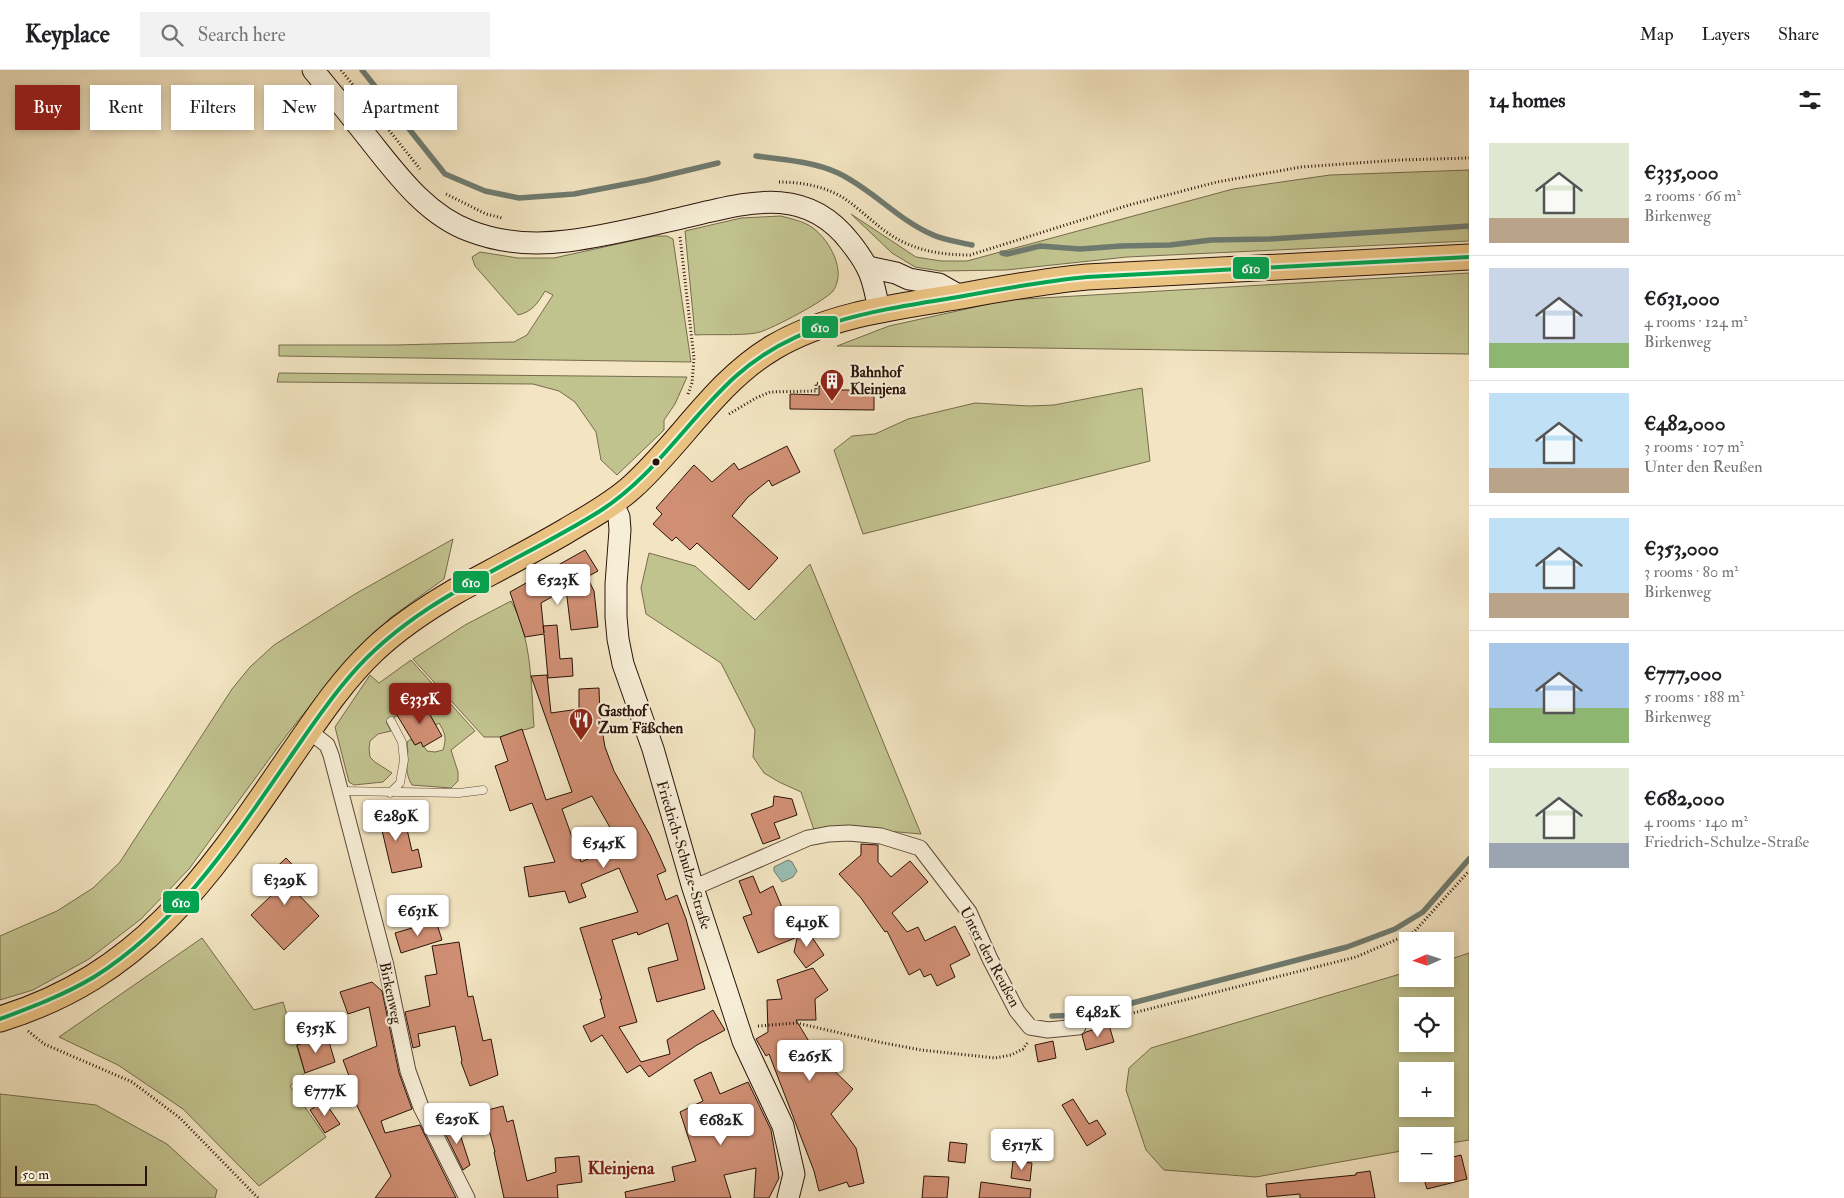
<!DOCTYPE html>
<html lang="en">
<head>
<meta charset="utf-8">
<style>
	body { margin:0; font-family:"IM FELL Double Pica",serif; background:#f2f2f2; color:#202124; height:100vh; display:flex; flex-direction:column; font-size:19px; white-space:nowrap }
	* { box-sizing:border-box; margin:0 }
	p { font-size:16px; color:#757577 }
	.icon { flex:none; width:28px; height:28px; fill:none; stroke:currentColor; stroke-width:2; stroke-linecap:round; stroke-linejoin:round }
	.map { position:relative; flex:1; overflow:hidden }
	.sheet { display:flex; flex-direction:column; background:#fff; width:375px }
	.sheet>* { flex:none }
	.hud { position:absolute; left:15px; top:15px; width:475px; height:45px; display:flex; gap:10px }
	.needle { width:32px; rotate:267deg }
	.controls { position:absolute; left:1399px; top:862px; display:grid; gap:10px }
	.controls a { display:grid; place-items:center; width:55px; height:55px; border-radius:0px; background:#fff; box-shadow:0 2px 8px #0003; font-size:25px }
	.scale { position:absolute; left:15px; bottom:12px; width:132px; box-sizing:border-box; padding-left:5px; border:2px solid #2b130a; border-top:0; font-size:14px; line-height:18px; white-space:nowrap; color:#2b130a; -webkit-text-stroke:4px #f7eed7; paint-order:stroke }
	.price { position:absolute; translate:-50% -42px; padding:0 11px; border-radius:5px; background:#fff; color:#222; font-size:16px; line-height:32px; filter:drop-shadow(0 1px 2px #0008) }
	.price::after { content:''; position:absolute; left:50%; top:30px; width:15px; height:11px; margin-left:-8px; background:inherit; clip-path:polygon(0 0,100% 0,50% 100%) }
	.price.selected { background:#8f2418; color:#fff }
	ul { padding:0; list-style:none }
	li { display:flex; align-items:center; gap:15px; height:125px; padding:0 20px }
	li+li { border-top:1px solid #e0e0e0 }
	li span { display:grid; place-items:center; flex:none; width:140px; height:100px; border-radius:0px; color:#555 }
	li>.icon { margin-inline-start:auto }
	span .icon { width:60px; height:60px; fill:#fffc; stroke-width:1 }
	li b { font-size:21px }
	h2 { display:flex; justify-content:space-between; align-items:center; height:60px; padding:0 20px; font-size:21px }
	.chip { padding:0 18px; border-radius:0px; background:#fff; box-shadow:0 2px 8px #0003; font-size:18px; line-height:45px }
	.chip.selected { background:#8f2418; color:#fff }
	header { display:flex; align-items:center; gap:30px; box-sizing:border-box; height:70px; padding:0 25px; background:#fff; border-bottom:1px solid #e0e0e0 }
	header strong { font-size:24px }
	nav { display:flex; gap:28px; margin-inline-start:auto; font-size:18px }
	.search { width:350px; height:45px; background:#f2f2f2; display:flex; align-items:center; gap:12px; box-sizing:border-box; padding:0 18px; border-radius:0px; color:#757577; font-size:19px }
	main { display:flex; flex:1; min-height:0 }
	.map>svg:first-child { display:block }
</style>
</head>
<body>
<header>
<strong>Keyplace</strong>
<div class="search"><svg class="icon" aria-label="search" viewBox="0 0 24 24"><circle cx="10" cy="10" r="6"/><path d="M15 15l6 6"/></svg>Search here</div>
<nav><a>Map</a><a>Layers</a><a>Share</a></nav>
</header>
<main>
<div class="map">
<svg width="1469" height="1128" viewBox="0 0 1469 1128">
	<rect width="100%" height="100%" fill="#f3e5c2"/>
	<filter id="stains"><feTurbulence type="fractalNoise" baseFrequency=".004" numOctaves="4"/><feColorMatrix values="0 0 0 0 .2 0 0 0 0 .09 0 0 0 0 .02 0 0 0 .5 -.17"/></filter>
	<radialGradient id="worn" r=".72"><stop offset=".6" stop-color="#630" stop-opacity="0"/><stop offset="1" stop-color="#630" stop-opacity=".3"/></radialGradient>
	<g fill="#c1c38f" stroke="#766b4c" fill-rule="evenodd">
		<polygon points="1469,100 1469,171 1127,187 1006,200 940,201 915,197 892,183 851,144 916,187 941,191 967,191 1233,119 1330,105"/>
		<path d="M781 146C791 149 804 151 813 158 830 171 847 201 833 221 825 231 773 258 760 262 748 266 710 264 695 265L685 161 741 148Z"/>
		<path d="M654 166H667L673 169 691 292 279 286V275H395L514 272 527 265 553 225 545 221C538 233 532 242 518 245L475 196 472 187 480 182 518 188H554Z"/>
		<path d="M1469 203V284C1258 282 1047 277 837 276L889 256 1007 230Z"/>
		<polygon points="279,303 687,307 675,334 664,350 664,360 617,405 601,390 596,362 575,332 559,321 533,314 277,312"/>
		<polygon points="1142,318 1150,391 863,464 834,380 852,366 875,364 908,349 975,333 1029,336 1054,335"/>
		<polygon points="453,469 444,509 390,548 342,595 286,666 189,799 141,849 89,889 33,920 0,930 0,866 57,841 93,818 120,792 232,619 250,597 274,575 355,524"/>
		<polygon points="649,483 695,496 755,550 810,494 921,764 842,757 814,760 801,722 779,712 764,703 753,687 755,660 721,593 646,544 641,518"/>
		<path d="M511 531C532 568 531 615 534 657L500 667H484L413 589 465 555Z"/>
		<path d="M411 590 475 661 451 680 458 702V711L451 718 412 715C402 698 410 690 407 672L411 669 415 675 421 672 427 681 435 682 443 680C447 668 445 663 439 653L436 655 422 631 386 652 391 661 378 664 370 671 369 679 370 687 375 692 392 703 383 712 354 715 349 712 335 657 370 605 379 613Z"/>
		<polygon points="202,868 254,940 283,932 305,1003 290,1016 326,1067 259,1116 183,1039 118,995 59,967"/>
		<path d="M1469 883V1070L1445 1074V1066H1408L1407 1080 1256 1107 1164 1100 1146 1080 1126 1020 1129 998 1151 978 1407 902 1408 909H1445V891ZM1408 936H1445V974H1408ZM1408 1001H1445V1039H1408Z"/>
		<polygon points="0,1024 96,1035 167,1074 217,1120 215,1128 0,1128"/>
	</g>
	<polygon fill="#9bbfb3" stroke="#6e7a6f" points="788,790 792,792 797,801 793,807 782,812 774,801 774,797"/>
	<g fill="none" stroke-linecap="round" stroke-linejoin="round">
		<g stroke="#6e7a6f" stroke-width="5.5">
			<polyline points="362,0 445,104 485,121 519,128 574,124 647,110 718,93"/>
			<path d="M756 86C781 89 815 92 838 103 872 119 897 149 931 164 943 170 959 172 972 175"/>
			<polyline points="1002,183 1007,184 1040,176 1080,179 1121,176 1170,175 1211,170 1269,169 1469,156"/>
			<polyline points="1052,946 1086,945 1347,877 1395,859 1423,842 1469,789"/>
		</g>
	</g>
	<g fill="#d08f74" stroke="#2b130a" fill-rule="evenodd">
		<polygon points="819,316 837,316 837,320 874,320 874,340 790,339 790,324 819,325"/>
		<polygon points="787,376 800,402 772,416 769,410 748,427 732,446 778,488 749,520 697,473 690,480 676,467 672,471 653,454 662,444 656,438 694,395 712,412 734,393 739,400"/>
		<polygon points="585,480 598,501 587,507 594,521 598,557 571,560 566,519 541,533 544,563 543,556 557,555 560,589 572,588 573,606 548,608 544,564 525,567 510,522"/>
		<path d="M547 605 551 643 579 639V619L599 618 600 648 605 677 614 701 650 765 666 801 657 805 666 830 677 825 686 849 705 919 657 932 648 898 678 890 668 853 638 865 637 862 612 870 637 952 619 957 641 992 670 984 667 970 713 940 725 960 697 975 649 1007 640 995 627 1003 602 965 591 972 583 956 605 947 600 929H602L580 858 638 842 619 798 581 814 586 827 569 833 565 821 529 827 524 797 555 792 532 733 510 741 495 696 508 691 500 667 522 659 546 730 572 722 531 606ZM592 726 620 775 581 792 562 739Z"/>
		<polygon points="422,631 442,666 423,677 421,672 415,675 397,645"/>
		<polygon points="774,726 792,729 797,745 774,753 780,768 763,774 751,744 773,736"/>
		<polygon points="393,740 394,758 406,755 412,781 418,779 422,797 392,803 381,756 370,756 369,742"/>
		<polygon points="861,774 878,775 878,792 891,807 910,791 928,812 892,843 907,862 918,857 925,871 955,856 970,885 950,895 955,907 937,916 931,904 924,907 920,899 909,905 887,861 885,862 861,828 839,804 861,785"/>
		<polygon points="286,788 309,812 297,823 319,846 284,880 251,845 274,823 262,811"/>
		<polygon points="753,806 760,823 773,816 795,868 758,883 743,847 752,844 739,811"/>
		<polygon points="436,851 442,870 401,883 395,863"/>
		<polygon points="801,851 824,885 806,898 794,882"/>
		<polygon points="459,872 468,927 473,926 483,971 491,969 498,1005 470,1016 461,992 462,991 455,956 418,964 420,976 413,978 405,942 430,936 425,906 437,904 432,876"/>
		<polygon points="813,898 828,920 815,929 816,950 796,950 816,983 853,1019 831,1044 856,1078 864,1113 849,1117 847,1112 819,1121 814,1101 769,984 766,986 756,969 768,962 767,930 782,929 777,910"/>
		<polygon points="372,912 382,921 399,1003 412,1039 381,1051 385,1063 420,1055 456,1128 375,1128 391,1106 348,1017 352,1014 343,990 377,976 369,937 348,944 340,922"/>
		<polygon points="1109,955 1114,972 1086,980 1082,965 1086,962"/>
		<polygon points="327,965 335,992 305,1003 297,975"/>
		<polygon points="1053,971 1056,988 1038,992 1035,975"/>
		<polygon points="711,1002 720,1024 748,1012 771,1060 779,1108 769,1128 754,1128 756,1098 724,1105 731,1128 626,1128 625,1122 675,1111 672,1097 696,1091 680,1042 703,1031 694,1010"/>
		<polygon points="1073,1029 1089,1054 1097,1050 1106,1064 1087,1076 1062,1035"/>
		<polygon points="324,1031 340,1054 325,1063 310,1040"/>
		<polygon points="503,1036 507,1052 513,1050 527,1111 556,1102 555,1088 579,1086 582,1112 557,1115 558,1128 504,1128 494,1082 495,1082 484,1041"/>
		<polygon points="456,1052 470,1095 463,1100 443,1059"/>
		<polygon points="950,1072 967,1074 965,1093 948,1091"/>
		<polygon points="1461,1085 1467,1109 1427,1119 1423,1106 1433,1104 1445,1104 1445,1089"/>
		<polygon points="1013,1091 1032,1093 1030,1111 1011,1108"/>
		<polygon points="1370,1101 1375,1128 1300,1128 1300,1124 1267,1127 1266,1114 1356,1105 1356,1103"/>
		<polygon points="924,1106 949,1107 947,1128 922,1128"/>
		<polygon points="981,1112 1031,1119 1030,1128 979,1128"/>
	</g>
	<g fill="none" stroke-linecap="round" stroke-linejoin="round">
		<defs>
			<g id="lane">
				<polyline points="341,721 459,723 483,720"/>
				<polyline points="390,723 400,713 404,690 402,672 391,651"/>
			</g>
			<g id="street">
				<polyline points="309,661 327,675 331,685 386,896 408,1001 421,1037 467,1128"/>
				<polyline points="693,818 808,768 829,764 849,763 881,766 920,778 969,842 990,889 1017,941 1030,957 1048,960 1078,957"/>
			</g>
			<g id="secondary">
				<path d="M313 0C332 23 350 45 368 68 396 103 426 145 470 161 501 173 535 175 567 171 608 166 650 155 690 146 750 132 806 115 850 172 870 197 873 208 879 240"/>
				<polyline points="868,197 896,203 909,209 939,214 960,226"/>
				<polyline points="613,434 619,447 620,460 616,514 616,547 618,569 623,594 653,679 693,818 743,971 783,1056 794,1104 788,1128"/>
			</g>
			<path id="primary" d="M0 949C143 905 208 807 288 690 314 653 340 612 374 580 398 557 427 538 456 521 493 501 530 482 566 461 589 447 612 435 632 417 681 373 716 311 774 277 829 245 894 237 956 227 1000 219 1042 211 1087 207L1469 187"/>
		</defs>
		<use href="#lane" stroke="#5d4838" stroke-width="9"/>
		<use href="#street" stroke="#5d4838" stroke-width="17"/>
		<use href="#secondary" stroke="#2b130a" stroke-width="23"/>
		<use href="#primary" stroke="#2b130a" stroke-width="27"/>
		<g stroke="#2b130a" stroke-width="3" stroke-dasharray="1 2.5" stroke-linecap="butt">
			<polyline points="341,0 420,99"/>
			<path d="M779 112C803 112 829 117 848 131 866 144 882 162 903 172 924 182 946 185 970 185L1129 135 1217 112 1301 97 1400 90 1469 88"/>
			<polyline points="446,124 486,144 502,148"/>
			<polyline points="680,167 694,288 692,313 688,324"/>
			<polyline points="729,344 756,328 770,322 816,321 816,313 825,315"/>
			<polyline points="1093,953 1356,887 1414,862 1469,801"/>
			<polyline points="758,956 797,953 879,972 921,980 995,988 1011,985 1023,979 1028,972"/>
			<polyline points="28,961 44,974 132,1012 180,1048 258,1128"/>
		</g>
		<use href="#lane" stroke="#f7eed7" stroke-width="8"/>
		<use href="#street" stroke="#f7eed7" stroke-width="15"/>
		<use href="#secondary" stroke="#f7eed7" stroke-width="21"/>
		<use href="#primary" stroke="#eac281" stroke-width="25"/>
		<defs>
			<path id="bus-1" d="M0 949C32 937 64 925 94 907 180 853 236 765 293 683 311 657 329 630 350 606 416 528 516 494 600 441 655 406 688 349 736 306 798 250 879 240 958 227 1001 219 1044 211 1087 207L1469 187"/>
		</defs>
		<use href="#bus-1" stroke="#f7eed7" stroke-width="8"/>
		<use href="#bus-1" stroke="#00a651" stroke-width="4"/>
	</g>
	<defs>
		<symbol id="building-pin" viewBox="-11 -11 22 30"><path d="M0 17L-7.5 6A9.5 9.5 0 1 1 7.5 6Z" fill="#8f2418" stroke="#f7eed7"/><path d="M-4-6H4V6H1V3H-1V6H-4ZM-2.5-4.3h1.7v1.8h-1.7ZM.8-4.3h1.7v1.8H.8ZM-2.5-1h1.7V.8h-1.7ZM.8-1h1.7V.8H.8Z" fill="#fff"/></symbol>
		<symbol id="restaurant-pin" viewBox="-11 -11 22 30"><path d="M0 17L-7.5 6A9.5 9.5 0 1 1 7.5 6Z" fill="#8f2418" stroke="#f7eed7"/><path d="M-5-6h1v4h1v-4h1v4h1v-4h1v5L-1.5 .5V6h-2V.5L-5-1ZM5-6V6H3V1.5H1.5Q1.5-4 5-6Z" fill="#fff"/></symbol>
	</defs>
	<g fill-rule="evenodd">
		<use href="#building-pin" x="818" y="297" width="28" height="38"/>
		<use href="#restaurant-pin" x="567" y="636" width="28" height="38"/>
	</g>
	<circle fill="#2b130a" stroke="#f7eed7" stroke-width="2" cx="656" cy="392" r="4.5"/>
	<g text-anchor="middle" stroke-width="4.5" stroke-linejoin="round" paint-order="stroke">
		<g font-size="15" font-weight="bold" fill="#2b130a" stroke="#f7eed7" text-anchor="start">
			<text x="850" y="307">Bahnhof<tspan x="850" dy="17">Kleinjena</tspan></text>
			<text x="598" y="646">Gasthof<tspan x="598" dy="17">Zum Fäßchen</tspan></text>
		</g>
		<g font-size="15" fill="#2b130a" stroke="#f7eed7">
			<text transform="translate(684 785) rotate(73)" y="5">Friedrich-Schulze-Straße</text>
			<text transform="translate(990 887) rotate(62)" y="5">Unter den Reußen</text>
			<text transform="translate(391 923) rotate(78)" y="5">Birkenweg</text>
		</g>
		<g font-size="18" font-weight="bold" fill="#7a1f14" stroke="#f7eed7">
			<text x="621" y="1104">Kleinjena</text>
		</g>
	</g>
	<g stroke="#f7eed7" stroke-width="2">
		<rect x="1232" y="186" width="38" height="24" rx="5" fill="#00a651"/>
		<rect x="801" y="245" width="38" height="24" rx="5" fill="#00a651"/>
		<rect x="452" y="500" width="38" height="24" rx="5" fill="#00a651"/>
		<rect x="162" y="820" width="38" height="24" rx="5" fill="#00a651"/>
	</g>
	<g font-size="14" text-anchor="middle" font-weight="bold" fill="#fff">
		<text x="1251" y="203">610</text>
		<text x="820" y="262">610</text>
		<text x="471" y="517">610</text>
		<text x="181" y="837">610</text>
	</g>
	<rect width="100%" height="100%" filter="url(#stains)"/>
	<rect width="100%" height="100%" fill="url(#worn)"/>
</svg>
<div class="controls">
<a><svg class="needle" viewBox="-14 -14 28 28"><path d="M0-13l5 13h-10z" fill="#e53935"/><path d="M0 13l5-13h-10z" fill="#757577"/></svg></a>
<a><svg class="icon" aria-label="locate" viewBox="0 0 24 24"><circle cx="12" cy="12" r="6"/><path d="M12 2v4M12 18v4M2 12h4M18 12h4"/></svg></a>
<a>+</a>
<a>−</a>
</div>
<div class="scale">50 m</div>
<b class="price" style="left:558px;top:536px">€523K</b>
<b class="price selected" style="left:420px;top:655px">€335K</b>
<b class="price" style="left:396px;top:772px">€289K</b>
<b class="price" style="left:604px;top:799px">€545K</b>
<b class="price" style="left:285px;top:836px">€329K</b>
<b class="price" style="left:418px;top:867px">€631K</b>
<b class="price" style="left:807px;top:878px">€419K</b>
<b class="price" style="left:1098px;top:968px">€482K</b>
<b class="price" style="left:316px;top:984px">€353K</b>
<b class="price" style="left:810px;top:1012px">€265K</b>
<b class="price" style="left:325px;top:1047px">€777K</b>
<b class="price" style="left:457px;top:1075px">€250K</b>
<b class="price" style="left:721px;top:1076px">€682K</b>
<b class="price" style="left:1022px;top:1101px">€517K</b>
<div class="hud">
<a class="chip selected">Buy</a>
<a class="chip">Rent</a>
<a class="chip">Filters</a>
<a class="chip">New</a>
<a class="chip">Apartment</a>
</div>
</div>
<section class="sheet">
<h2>14 homes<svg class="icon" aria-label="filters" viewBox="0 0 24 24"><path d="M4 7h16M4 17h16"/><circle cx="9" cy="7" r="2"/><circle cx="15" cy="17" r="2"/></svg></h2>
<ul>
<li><span style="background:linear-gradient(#dfe7d0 75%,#b9a48a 0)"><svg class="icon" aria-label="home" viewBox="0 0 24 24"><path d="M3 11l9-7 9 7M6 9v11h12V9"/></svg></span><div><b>€335,000</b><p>2 rooms · 66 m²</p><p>Birkenweg</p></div></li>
<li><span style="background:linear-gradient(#c9d6e8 75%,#8fb573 0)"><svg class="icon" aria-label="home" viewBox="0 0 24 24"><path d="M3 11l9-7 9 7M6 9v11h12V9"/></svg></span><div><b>€631,000</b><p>4 rooms · 124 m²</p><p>Birkenweg</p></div></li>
<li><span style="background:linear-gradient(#bfe0f5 75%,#b9a48a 0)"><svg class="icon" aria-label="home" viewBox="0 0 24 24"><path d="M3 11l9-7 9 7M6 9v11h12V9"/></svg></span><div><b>€482,000</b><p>3 rooms · 107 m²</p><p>Unter den Reußen</p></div></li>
<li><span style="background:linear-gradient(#bfe0f5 75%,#b9a48a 0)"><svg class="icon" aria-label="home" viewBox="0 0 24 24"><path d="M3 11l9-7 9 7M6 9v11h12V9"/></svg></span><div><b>€353,000</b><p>3 rooms · 80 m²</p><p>Birkenweg</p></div></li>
<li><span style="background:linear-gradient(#a9c7e8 65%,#8fb573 0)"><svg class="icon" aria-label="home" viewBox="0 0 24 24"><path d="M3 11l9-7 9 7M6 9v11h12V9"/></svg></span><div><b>€777,000</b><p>5 rooms · 188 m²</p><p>Birkenweg</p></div></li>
<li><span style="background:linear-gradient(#dfe7d0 75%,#9aa5b1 0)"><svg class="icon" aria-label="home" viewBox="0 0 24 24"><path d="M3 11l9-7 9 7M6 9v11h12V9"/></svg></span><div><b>€682,000</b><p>4 rooms · 140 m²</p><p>Friedrich-Schulze-Straße</p></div></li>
</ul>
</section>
</main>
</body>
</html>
